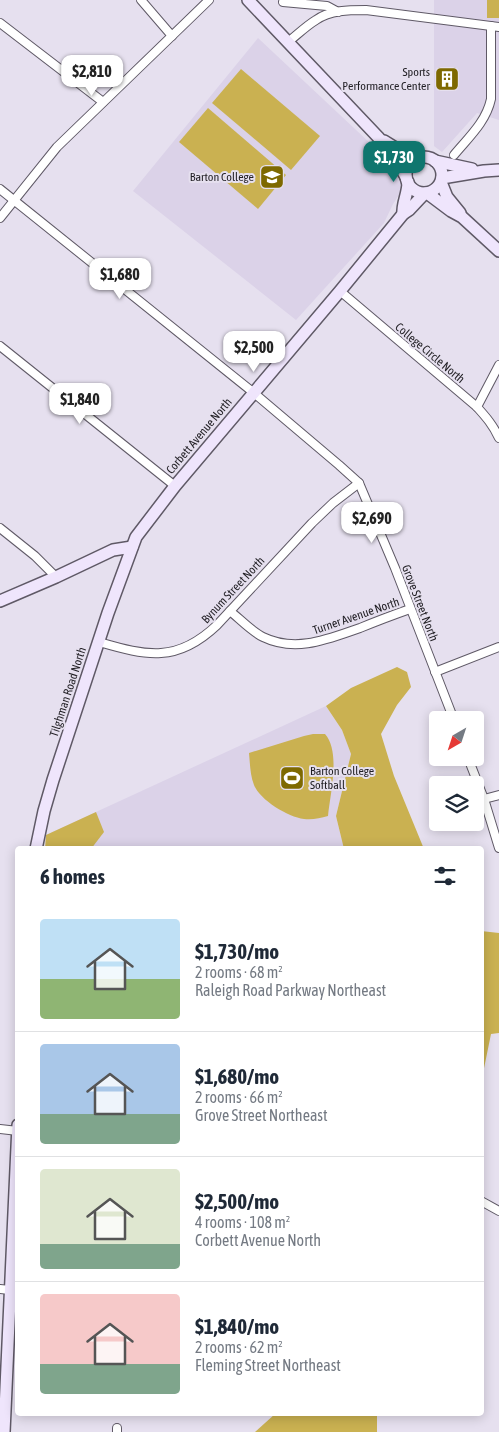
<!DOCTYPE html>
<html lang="en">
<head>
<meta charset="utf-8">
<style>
	body { margin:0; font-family:"Asap Condensed",sans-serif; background:#f2f2f3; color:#1f2937; height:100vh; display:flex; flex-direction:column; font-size:19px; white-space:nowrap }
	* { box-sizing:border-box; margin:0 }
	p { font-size:16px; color:#747a83 }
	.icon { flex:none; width:28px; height:28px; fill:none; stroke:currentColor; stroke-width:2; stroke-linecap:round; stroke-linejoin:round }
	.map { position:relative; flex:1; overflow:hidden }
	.sheet { position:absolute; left:15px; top:846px; width:469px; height:570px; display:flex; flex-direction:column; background:#fff; border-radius:5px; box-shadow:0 2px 12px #0003 }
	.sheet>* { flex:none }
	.needle { width:32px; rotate:219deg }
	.buttons { position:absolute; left:429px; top:711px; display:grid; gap:10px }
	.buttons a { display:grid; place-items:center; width:55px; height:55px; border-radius:5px; background:#fff; box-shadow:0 2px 12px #0003; font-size:25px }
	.price { position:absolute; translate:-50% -42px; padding:0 11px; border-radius:10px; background:#fff; color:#222; font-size:16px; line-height:32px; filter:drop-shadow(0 1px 2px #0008) }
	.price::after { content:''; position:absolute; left:50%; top:30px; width:15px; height:11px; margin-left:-8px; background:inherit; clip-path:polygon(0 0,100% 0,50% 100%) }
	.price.on { background:#0f766e; color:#fff }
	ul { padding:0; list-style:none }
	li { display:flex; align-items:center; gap:15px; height:125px; padding:0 25px }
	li+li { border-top:1px solid #e0e1e3 }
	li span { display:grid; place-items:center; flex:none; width:140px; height:100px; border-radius:5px; color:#555 }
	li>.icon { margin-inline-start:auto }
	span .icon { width:60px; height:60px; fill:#fffc; stroke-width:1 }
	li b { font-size:21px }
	h2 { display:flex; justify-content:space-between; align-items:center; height:60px; padding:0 25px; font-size:21px }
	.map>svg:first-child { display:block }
</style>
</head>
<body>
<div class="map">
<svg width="499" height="1432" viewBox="0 0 499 1432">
	<rect width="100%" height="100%" fill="#e6e0ef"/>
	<g fill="#dbd2e8">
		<polygon points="434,0 499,0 499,120 477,113 442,152 434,146"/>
		<polygon points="258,38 371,144 389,162 401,180 401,192 393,204 384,223 296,320 133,191"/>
		<polygon points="326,706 342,730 351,754 336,816 344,849 47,849 46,835"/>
	</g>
	<g fill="#cab151">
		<rect x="487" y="0" width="12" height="18"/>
		<polygon points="241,69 320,136 291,170 212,103"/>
		<polygon points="208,108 286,175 258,209 179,142"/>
		<polygon points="397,667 407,672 411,687 397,705 381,734 394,776 424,849 344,849 336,816 351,754 342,730 326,706 351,688"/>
		<path d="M313 734H325C341 752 330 794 328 816 320 818 313 820 304 819 288 817 260 800 254 785 250 775 250 763 249 753L304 736Z"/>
		<polygon points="96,812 104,832 91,849 45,849 46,835"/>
		<polygon points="481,931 499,933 499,1033 491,1034 481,1083"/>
		<polygon points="275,1414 377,1414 377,1432 255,1432"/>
	</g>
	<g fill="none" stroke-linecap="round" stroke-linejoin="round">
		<defs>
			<g id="street">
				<polyline points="141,0 172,36"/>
				<polyline points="283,2 327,6 338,12"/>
				<polyline points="0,23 103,102"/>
				<path d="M288 42C297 35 306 26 316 20 330 10 349 10 366 10L499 27"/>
				<path d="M454 155C469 137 486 122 491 99V26"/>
				<polyline points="0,189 254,393 339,465 359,483 395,568 454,720"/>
				<polyline points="0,218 57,147 209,0"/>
				<path d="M340 291 477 407C486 417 493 425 499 438"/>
				<polyline points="0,346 175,486"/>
				<polyline points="477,407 499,365"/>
				<polyline points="0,528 35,556 56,577"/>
				<path d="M230 611C240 619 251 631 263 637 296 653 328 639 360 628 377 621 393 615 410 609"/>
				<path d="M99 642C147 656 177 663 217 625L312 523 333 503 359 483"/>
				<polyline points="435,672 499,647"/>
				<polyline points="468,758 484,799 499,848"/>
				<polyline points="484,799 499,795"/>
				<polyline points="0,1129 18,1131"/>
				<polyline points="481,1201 499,1211"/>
				<polyline points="0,1289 10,1290"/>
				<polyline points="117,1428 117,1432"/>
			</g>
			<g id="secondary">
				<polyline points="248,0 378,137 395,158 406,177"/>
				<polyline points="384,141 405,154 418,158"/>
				<circle cx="424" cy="175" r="18"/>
				<polyline points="435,161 472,169"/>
				<polyline points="442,178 484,171 499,170"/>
				<polyline points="441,182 447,197 460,213"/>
				<polyline points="427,193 451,211 462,217 499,251"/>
				<path d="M403 214C402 203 408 194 408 182"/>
				<polyline points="0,601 56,577 113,550 132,547"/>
				<polyline points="36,849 44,811 53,780 108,613 136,537 175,486 340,291 403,214 409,210 425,193"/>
				<polyline points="4,1432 18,1125"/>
			</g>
		</defs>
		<use href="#street" stroke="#5f5966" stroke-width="10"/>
		<use href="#secondary" stroke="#5f5966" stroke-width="14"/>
		<use href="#street" stroke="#fff" stroke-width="8"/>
		<use href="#secondary" stroke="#efe5fc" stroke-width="11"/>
	</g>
	<defs>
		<symbol id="building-square" viewBox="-11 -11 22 22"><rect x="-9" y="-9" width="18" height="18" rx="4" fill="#7e6900" stroke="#e6e0ef"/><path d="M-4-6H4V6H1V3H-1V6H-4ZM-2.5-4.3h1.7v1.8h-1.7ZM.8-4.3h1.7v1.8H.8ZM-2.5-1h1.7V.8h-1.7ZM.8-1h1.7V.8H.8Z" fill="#fff"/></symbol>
		<symbol id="university-square" viewBox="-11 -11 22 22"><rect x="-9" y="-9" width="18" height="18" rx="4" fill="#7e6900" stroke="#e6e0ef"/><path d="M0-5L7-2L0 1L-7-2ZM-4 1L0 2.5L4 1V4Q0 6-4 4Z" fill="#fff"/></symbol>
		<symbol id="stadium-square" viewBox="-11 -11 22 22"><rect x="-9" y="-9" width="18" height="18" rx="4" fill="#7e6900" stroke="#e6e0ef"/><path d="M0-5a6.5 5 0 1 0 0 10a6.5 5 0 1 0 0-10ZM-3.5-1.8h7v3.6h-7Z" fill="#fff"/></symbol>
	</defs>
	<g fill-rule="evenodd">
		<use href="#building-square" x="433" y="65" width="28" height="28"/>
		<use href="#university-square" x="258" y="163" width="28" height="28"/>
		<use href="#stadium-square" x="278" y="764" width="28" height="28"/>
	</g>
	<g text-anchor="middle" stroke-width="4" stroke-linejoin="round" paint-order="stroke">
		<g font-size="12" fill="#211f24" stroke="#e6e0ef" text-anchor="end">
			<text x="430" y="76">Sports<tspan x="430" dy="14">Performance Center</tspan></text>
			<text x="254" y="181">Barton College</text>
			<text x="310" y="775" text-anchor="start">Barton College<tspan x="310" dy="14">Softball</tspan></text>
		</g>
		<g font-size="12" fill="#211f24" stroke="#e6e0ef">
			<text transform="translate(430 353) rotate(40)" y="4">College Circle North</text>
			<text transform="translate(199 436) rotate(-50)" y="4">Corbett Avenue North</text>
			<text transform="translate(233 590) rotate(-47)" y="4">Bynum Street North</text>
			<text transform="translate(420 603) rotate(69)" y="4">Grove Street North</text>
			<text transform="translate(356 616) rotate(-19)" y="4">Turner Avenue North</text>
			<text transform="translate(68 692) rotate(-72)" y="4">Tilghman Road North</text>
		</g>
	</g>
</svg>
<div class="buttons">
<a><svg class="needle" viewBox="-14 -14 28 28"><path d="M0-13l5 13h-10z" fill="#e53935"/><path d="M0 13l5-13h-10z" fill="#747a83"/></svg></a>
<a><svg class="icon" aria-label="layers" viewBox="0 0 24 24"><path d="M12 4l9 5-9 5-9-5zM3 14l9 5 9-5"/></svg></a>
</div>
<b class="price" style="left:92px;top:97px">$2,810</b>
<b class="price on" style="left:394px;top:183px">$1,730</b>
<b class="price" style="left:120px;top:300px">$1,680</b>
<b class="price" style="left:254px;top:373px">$2,500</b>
<b class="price" style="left:80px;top:425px">$1,840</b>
<b class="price" style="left:372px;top:544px">$2,690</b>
<section class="sheet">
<h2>6 homes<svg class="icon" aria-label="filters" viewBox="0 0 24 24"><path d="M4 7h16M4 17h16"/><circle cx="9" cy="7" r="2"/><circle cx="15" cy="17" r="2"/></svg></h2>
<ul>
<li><span style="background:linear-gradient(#bfe0f5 60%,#8fb573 0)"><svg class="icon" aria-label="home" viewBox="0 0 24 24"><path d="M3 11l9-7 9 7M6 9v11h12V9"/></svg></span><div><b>$1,730/mo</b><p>2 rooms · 68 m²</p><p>Raleigh Road Parkway Northeast</p></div></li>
<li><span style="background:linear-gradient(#a9c7e8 70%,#7fa58c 0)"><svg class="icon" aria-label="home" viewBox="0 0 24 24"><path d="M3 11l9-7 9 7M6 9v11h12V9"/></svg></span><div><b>$1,680/mo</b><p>2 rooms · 66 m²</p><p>Grove Street Northeast</p></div></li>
<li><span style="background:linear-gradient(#dfe7d0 75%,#7fa58c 0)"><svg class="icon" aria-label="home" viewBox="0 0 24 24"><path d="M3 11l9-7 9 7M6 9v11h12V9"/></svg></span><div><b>$2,500/mo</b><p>4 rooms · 108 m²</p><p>Corbett Avenue North</p></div></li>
<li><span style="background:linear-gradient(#f6c9c9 70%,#7fa58c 0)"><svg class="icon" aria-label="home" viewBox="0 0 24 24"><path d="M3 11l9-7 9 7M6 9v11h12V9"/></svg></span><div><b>$1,840/mo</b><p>2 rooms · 62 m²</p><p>Fleming Street Northeast</p></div></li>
</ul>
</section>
</div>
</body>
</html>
